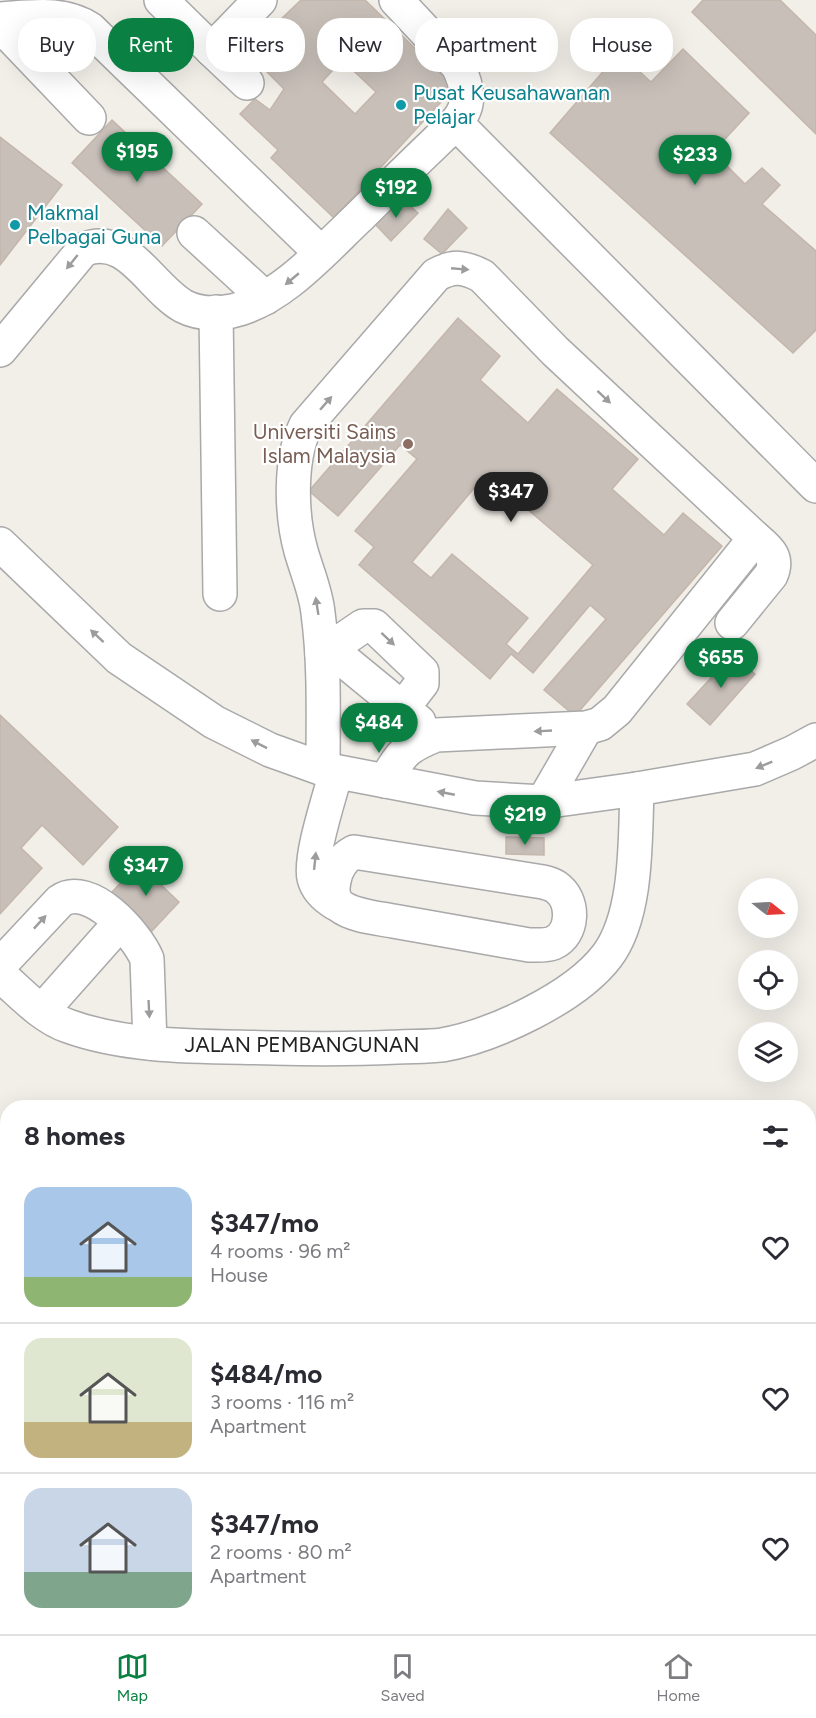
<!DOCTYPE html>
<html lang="en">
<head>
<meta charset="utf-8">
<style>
	body { margin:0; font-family:Figtree,sans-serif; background:#f2f2f3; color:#2b2b33; height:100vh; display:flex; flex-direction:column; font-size:22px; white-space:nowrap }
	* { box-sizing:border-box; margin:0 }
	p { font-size:20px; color:#7c7c81 }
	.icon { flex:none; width:33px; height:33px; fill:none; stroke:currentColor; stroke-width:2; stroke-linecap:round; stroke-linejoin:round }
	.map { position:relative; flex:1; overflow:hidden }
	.panel { position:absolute; left:0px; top:1100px; width:816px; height:536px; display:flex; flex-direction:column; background:#fff; border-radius:24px 24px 0 0; box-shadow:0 6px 24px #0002 }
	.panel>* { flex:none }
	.banner { position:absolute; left:18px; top:18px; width:780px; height:54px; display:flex; gap:12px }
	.needle { width:39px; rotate:108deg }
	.controls { position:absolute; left:738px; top:878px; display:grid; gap:12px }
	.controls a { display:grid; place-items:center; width:60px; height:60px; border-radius:50%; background:#fff; box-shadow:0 6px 24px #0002; font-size:30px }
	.price { position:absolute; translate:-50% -51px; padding:0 14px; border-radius:21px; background:#0b8043; color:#fff; font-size:20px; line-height:39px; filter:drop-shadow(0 2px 3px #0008) }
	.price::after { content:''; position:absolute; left:50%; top:36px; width:18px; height:14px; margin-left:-9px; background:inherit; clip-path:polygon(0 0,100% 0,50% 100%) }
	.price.selected { background:#222; color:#fff }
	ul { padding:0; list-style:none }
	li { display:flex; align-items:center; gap:18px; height:150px; padding:0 24px }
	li+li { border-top:2px solid #e1e1e2 }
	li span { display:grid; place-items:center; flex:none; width:168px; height:120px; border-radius:18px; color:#555 }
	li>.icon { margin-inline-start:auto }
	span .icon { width:72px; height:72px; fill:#fffc; stroke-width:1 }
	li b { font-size:26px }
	h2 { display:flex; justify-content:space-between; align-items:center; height:72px; padding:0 24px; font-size:26px }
	.pill { padding:0 21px; border-radius:24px; background:#fff; box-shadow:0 6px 24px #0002; font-size:21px; line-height:54px }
	.pill.selected { background:#0b8043; color:#fff }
	.menu { display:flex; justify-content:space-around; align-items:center; height:84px; border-top:2px solid #e1e1e2; background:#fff; font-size:16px; color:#7c7c81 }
	.menu a { display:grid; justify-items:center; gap:3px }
	.menu .selected { color:#0b8043 }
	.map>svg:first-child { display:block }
</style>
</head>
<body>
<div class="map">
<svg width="816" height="1634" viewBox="0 0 816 1634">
	<rect width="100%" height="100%" fill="#f2efe9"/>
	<g fill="#c7bfb8" stroke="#c4b6ab" stroke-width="1.5" fill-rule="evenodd">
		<path d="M301 0H365L455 87 334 218 271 158 278 150 240 114 255 99 270 110 284 89 263 68 249 80 234 64ZM342 60 376 92 355 114 322 82Z"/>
		<polygon points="703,0 780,0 816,35 816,134 692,12"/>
		<polygon points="683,49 749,113 713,152 745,184 762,168 780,185 762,204 816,251 816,330 793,353 550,133 619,53 651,82"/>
		<polygon points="112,120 202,204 162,246 72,163"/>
		<polygon points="0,137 62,185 0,265"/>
		<polygon points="400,197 418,213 391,241 374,223"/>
		<polygon points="448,209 467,228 442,254 424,239"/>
		<path d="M458 318 500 356 480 380 528 423 557 389 638 459 612 489 664 535 683 513 722 546 575 716 544 690 606 619 590 605 533 673 511 654 490 679 359 565 374 547 355 531 417 459 400 445 338 516 309 491ZM486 474 593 565 518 654 506 644 528 618 452 554 431 578 412 562Z"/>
		<polygon points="733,654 755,674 710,725 687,704"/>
		<polygon points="0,715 118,827 83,865 42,825 21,848 42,868 0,914"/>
		<polygon points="506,837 544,838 544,855 506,854"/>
		<polygon points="139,864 179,902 152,931 112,892"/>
		<polygon points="0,1473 8,1473 8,1628 116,1628 117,1634 0,1634"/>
		<polygon points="808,1593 816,1593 816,1634 700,1634 699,1628 808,1628"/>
	</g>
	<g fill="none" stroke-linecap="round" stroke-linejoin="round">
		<defs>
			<g id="minor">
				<polyline points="161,0 212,50 260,0"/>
				<path d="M0 19C31 17 63 11 90 29L321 253"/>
				<polyline points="0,25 89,118"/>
				<polyline points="212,50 247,83"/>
				<polyline points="457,124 816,486"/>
				<polyline points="194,233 265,298"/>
				<polyline points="216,312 220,594"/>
				<path d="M0 350 83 250C127 231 150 287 183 306 198 314 216 314 232 311 281 300 324 250 359 217 386 190 413 164 441 137 468 115 474 99 458 66L396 0"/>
				<polyline points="0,544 119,658 214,722 270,750 323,769 475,798 543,802 637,789 755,769 792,753 816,740"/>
				<path d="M732 623 771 575C779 557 768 549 755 538"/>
				<polyline points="330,649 419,722"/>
				<polyline points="322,654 363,626 374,626 422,672 422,683 402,709"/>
				<path d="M323 769C323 718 325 665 318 613 316 592 307 572 301 551 291 515 289 459 306 425L436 275C454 265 464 267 482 276L555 351 755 538 617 710 600 724 586 728 436 735C405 747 402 753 385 781"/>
				<polyline points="543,802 586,728"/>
				<path d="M354 852 543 882C547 883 553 885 556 887 575 900 574 934 553 943 545 946 538 945 529 945 484 937 438 929 393 921 377 918 353 916 340 906 332 899 332 890 334 881 336 868 343 858 354 852Z"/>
				<path d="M335 903C325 897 317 890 314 878 309 857 330 796 336 772"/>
				<path d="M0 965 60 901C89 881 136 933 147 959L150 1043"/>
				<path d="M0 975C21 993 42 1017 68 1026 131 1049 208 1046 274 1048 315 1049 356 1049 397 1047 411 1046 427 1047 442 1045 493 1036 575 998 607 956 638 915 635 839 637 789"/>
				<polyline points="42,1011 120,923"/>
				<polyline points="0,1279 8,1278"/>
				<polyline points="808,1288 816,1288"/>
				<polyline points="0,1330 8,1330"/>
				<polyline points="808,1348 816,1349"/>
				<polyline points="0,1439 8,1439"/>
				<polyline points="808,1528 816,1528"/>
				<polyline points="138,1628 138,1634"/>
				<polyline points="184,1628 184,1634"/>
				<polyline points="238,1628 239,1634"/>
				<polyline points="528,1628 528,1634"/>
				<polyline points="557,1628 558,1634"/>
				<polyline points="669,1628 670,1634"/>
			</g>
		</defs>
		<use href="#minor" stroke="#a9a9a9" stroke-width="36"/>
		<use href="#minor" stroke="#fff" stroke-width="33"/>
	</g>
	<defs><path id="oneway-solid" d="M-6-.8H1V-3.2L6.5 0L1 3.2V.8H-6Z" transform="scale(1.5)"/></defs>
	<g fill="#9c9c9c">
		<use href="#oneway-solid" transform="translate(72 262) rotate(129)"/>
		<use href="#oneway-solid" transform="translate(460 269) rotate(5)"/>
		<use href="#oneway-solid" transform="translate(292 279) rotate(140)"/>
		<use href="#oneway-solid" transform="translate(604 397) rotate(43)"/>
		<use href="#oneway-solid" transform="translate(326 403) rotate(-49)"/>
		<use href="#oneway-solid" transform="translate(317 606) rotate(-99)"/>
		<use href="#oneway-solid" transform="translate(97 636) rotate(-137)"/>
		<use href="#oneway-solid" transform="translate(388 639) rotate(43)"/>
		<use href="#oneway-solid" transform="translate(543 731) rotate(177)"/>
		<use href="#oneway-solid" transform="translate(259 744) rotate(-153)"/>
		<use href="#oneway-solid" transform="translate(764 765) rotate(158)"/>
		<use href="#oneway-solid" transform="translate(446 793) rotate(-169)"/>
		<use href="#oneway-solid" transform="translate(315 861) rotate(-84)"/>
		<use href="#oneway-solid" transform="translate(40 922) rotate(-47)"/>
		<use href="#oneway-solid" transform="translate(149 1009) rotate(87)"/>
	</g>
	<g fill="#0f9aa8" stroke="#fff" stroke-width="2">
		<circle cx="401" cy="105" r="6"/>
		<circle cx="15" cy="225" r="6"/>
	</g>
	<circle fill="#8d6e63" stroke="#fff" stroke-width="2" cx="408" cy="444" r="6"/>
	<g text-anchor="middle" stroke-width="4.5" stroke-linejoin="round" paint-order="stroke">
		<g font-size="21" fill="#0d838f" stroke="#fff" text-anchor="start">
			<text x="413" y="100">Pusat Keusahawanan<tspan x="413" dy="24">Pelajar</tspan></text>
			<text x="27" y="220">Makmal<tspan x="27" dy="24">Pelbagai Guna</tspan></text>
		</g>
		<g font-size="21" fill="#785e54" stroke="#fff" text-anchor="end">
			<text x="396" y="439">Universiti Sains<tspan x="396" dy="24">Islam Malaysia</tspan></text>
		</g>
		<g font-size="21" fill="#222" stroke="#fff">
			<text x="302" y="1052">JALAN PEMBANGUNAN</text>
		</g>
	</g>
</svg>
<div class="controls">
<a><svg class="needle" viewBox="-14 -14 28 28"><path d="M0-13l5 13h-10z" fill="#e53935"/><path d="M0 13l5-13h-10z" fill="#7c7c81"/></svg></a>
<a><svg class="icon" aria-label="locate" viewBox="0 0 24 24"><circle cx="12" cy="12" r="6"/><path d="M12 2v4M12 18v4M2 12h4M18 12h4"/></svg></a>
<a><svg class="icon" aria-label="layers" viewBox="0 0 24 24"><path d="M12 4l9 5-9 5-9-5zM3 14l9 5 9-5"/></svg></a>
</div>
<b class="price" style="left:137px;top:183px">$195</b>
<b class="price" style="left:695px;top:186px">$233</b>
<b class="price" style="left:396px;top:219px">$192</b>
<b class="price selected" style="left:511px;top:523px">$347</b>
<b class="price" style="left:721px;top:689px">$655</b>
<b class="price" style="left:379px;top:754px">$484</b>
<b class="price" style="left:525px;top:846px">$219</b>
<b class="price" style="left:146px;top:897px">$347</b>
<div class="banner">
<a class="pill">Buy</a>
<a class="pill selected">Rent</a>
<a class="pill">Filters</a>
<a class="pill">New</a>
<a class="pill">Apartment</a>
<a class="pill">House</a>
</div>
<section class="panel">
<h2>8 homes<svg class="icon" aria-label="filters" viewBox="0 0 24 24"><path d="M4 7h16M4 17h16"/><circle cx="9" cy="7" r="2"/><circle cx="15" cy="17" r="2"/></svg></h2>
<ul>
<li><span style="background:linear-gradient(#a9c7e8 75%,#8fb573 0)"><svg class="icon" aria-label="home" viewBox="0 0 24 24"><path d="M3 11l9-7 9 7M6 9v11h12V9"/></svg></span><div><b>$347/mo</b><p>4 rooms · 96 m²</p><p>House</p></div><svg class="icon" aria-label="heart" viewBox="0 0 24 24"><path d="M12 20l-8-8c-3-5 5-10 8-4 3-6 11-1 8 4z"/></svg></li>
<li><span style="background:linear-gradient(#dfe7d0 70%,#c2b280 0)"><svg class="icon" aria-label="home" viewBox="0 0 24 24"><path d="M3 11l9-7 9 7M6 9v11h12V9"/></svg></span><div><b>$484/mo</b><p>3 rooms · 116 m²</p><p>Apartment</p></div><svg class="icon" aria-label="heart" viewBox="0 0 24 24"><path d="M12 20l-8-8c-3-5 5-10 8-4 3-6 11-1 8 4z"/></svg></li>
<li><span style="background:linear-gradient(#c9d6e8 70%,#7fa58c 0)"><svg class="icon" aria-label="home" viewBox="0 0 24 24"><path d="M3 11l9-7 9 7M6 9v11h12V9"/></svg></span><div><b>$347/mo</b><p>2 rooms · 80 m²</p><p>Apartment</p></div><svg class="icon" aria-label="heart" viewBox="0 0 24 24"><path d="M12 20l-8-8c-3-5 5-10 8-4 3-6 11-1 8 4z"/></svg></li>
</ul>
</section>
</div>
<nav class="menu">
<a class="selected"><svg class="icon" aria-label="map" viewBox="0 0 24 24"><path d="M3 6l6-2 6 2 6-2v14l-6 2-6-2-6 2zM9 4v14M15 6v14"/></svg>Map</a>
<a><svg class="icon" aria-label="saved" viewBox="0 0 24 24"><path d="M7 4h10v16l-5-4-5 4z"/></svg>Saved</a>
<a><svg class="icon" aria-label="home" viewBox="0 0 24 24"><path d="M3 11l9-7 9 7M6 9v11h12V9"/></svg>Home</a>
</nav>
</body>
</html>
